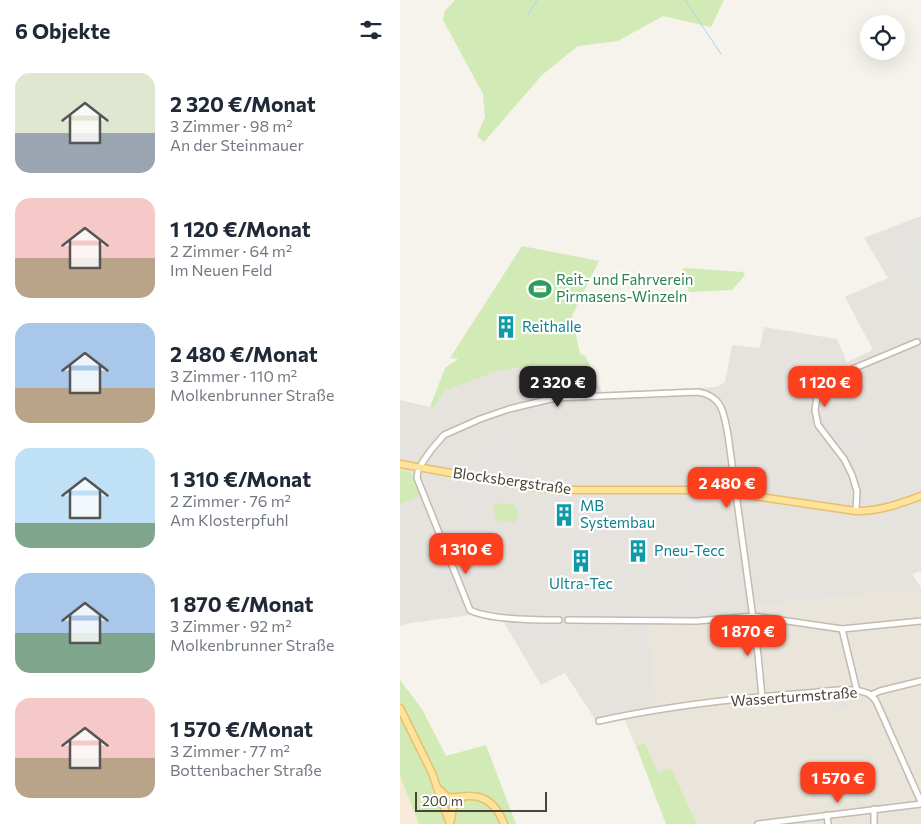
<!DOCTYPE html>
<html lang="de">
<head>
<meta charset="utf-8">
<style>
	body { margin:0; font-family:Commissioner,sans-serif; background:#f2f2f3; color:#1f2937; height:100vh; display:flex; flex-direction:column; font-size:19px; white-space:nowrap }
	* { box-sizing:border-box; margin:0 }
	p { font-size:16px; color:#747a83 }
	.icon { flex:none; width:28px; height:28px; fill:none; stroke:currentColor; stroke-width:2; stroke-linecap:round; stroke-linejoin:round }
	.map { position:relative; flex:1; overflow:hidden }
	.details { display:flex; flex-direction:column; background:#fff; width:400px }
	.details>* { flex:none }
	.fabs { position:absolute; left:460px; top:15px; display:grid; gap:10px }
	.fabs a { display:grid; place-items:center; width:45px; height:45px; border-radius:50%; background:#fff; box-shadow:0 5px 20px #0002; font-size:25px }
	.scale { position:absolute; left:15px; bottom:12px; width:132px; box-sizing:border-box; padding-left:5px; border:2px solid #4b4439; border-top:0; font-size:14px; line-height:18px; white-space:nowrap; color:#4b4439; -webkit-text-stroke:4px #fff; paint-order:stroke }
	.price { position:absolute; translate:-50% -42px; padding:0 11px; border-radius:10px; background:#fc3f1d; color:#fff; font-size:16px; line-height:32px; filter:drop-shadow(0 1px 2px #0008) }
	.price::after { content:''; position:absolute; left:50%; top:30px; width:15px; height:11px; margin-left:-8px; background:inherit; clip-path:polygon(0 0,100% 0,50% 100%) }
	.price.active { background:#222; color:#fff }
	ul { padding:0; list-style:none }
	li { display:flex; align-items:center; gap:15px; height:125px; padding:0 15px }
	li span { display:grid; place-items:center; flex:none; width:140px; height:100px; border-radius:15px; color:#555 }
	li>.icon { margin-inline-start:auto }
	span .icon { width:60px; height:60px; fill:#fffc; stroke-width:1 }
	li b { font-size:21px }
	h2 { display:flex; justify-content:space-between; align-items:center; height:60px; padding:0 15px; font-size:21px }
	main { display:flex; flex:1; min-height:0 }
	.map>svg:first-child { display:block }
</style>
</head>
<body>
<main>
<section class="details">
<h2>6 Objekte<svg class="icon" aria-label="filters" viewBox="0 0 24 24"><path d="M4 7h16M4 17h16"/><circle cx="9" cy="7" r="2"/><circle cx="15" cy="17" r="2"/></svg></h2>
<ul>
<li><span style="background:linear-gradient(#dfe7d0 60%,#9aa5b1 0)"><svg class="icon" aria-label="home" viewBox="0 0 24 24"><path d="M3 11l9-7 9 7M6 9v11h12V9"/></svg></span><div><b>2 320 €/Monat</b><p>3 Zimmer · 98 m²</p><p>An der Steinmauer</p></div></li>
<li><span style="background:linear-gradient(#f6c9c9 60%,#b9a48a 0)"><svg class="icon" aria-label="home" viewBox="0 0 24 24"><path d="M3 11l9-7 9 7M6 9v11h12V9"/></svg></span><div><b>1 120 €/Monat</b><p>2 Zimmer · 64 m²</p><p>Im Neuen Feld</p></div></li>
<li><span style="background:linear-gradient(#a9c7e8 65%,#b9a48a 0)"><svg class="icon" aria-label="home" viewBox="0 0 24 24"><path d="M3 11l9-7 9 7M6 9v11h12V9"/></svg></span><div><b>2 480 €/Monat</b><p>3 Zimmer · 110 m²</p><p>Molkenbrunner Straße</p></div></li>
<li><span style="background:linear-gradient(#bfe0f5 75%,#7fa58c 0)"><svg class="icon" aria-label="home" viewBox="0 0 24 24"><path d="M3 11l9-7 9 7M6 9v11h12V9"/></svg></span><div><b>1 310 €/Monat</b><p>2 Zimmer · 76 m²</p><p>Am Klosterpfuhl</p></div></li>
<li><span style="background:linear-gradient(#a9c7e8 60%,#7fa58c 0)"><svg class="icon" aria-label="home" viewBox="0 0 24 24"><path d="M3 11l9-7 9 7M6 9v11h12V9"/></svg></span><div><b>1 870 €/Monat</b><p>3 Zimmer · 92 m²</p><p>Molkenbrunner Straße</p></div></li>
<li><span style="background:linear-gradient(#f6c9c9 60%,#b9a48a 0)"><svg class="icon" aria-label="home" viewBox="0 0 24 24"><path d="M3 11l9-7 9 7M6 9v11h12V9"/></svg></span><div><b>1 570 €/Monat</b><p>3 Zimmer · 77 m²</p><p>Bottenbacher Straße</p></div></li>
</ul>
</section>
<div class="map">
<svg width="521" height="824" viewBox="0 0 521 824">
	<rect width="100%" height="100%" fill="#f6f3ec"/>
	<polygon fill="#eae5da" points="521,592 521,824 297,824 271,768 258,774 245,743 236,746 224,719 224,712 246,618 303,618 346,611 346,607 458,595"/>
	<polygon fill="#f7ead8" points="0,776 19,824 0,824"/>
	<polygon fill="#e6e2dd" points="521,216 521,571 512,574 521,587 521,592 458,595 346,607 346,611 303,618 247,618 256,707 224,712 224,719 198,724 165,673 141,685 103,621 70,615 11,623 0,626 0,400 34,408 44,391 98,371 115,368 191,367 202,392 317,387 325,382 332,345 360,348 364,327 437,339 447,362 473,350 445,297 488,278 464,238"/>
	<g fill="#d2eab5">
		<polygon points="55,0 324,0 311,27 263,16 218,41 178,46 142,75 84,142 77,136 85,117 83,94 43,20 45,11"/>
		<polygon points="122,246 199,261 172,316 180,354 185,356 191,367 115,368 98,371 44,391 34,408 30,407 45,368 58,359 50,358"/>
		<polygon points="285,268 343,272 345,275 332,290 289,292 282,270"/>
		<polygon points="0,470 10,472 19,493 18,497 0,504"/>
		<polygon points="98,503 114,505 118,510 117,518 114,522 100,521 95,518 93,507"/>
		<polygon points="0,680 22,709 46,756 86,745 116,824 19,824 0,776"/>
		<polygon points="245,743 258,773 271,768 297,824 266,824 236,746"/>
	</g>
	<g fill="#e5e3e0">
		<polygon points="513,228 521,245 521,304 501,259 502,257 495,239 500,234"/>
		<polygon points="97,425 109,426 110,472 92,473 89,466"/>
		<polygon points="456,426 465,440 444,449 437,437"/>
		<polygon points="0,444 10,446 9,458 0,457"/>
		<polygon points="39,460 70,466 69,471 38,465"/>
		<polygon points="63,488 82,535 78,536 60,490"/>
		<polygon points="293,554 310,554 311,592 294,593"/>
		<polygon points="105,620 131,623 132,625 133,623 155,623 155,634 152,636 151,626 133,626 139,639 122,649"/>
		<polygon points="440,694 441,696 444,695 449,707 439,711 433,697"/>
		<polygon points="452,778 463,807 458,809 452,789 445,779"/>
	</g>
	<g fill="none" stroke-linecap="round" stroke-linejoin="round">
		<g stroke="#a9d4f2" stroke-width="1">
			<polyline points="285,0 321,54"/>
			<polyline points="128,15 137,0"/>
		</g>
		<defs>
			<g id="minor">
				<polyline points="456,511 457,491 452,475 444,459 418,425 415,410 417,397 424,384 438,375 517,342"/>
				<path d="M159 620C137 620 88 620 70 610L17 478 18 471 22 463 31 450 44 435 80 419 109 409 155 398 298 392C323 396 324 414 328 435L358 655 362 697"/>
				<polyline points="168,620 297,621 353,616 442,629 521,621"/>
				<polyline points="442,629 457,691"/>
				<polyline points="471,695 480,691 521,681"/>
				<path d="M199 721C267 706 338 698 407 693 425 692 447 687 464 692 470 693 473 697 476 701L521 802"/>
				<polyline points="474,809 474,824"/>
				<polyline points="427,815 428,824"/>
				<polyline points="358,824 521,804"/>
			</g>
			<g id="major">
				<path d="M0 464 125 486 156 490H313L456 511C480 511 499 504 521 496"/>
				<polyline points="0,708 32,773 50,824"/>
				<path d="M40 790 47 797C54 798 61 796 68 796 87 795 98 808 104 824"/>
				<polyline points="51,820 53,807 63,797"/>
			</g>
		</defs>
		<use href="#minor" stroke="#c2bbae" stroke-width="8"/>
		<use href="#major" stroke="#e6c16a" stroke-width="9"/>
		<use href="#minor" stroke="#fff" stroke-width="5"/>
		<use href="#major" stroke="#ffe39c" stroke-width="6"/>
	</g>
	<defs>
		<symbol id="stadium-bare" viewBox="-9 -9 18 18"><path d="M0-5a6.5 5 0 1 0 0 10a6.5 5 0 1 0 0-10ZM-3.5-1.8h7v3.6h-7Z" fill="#2e9e5b" stroke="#fff" stroke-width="2.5" paint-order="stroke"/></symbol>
		<symbol id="building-bare" viewBox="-9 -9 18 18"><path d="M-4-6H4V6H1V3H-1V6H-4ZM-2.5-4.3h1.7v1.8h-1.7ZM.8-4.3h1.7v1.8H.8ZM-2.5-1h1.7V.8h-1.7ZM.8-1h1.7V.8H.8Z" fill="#0f9aa8" stroke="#fff" stroke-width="2.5" paint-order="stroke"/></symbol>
	</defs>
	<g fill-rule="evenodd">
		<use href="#stadium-bare" x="124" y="273" width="32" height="32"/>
		<use href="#building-bare" x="90" y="311" width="32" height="32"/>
		<use href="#building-bare" x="148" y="499" width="32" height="32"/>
		<use href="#building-bare" x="222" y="535" width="32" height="32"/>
		<use href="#building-bare" x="165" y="545" width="32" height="32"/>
	</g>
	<g text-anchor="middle" stroke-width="4.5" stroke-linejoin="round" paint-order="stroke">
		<g font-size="15" fill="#27864d" stroke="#fff" text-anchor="start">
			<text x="156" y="285">Reit- und Fahrverein<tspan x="156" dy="17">Pirmasens-Winzeln</tspan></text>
		</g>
		<g font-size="15" fill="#0d838f" stroke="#fff" text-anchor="start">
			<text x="122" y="332">Reithalle</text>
			<text x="180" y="511">MB<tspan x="180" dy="17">Systembau</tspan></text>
			<text x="254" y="556">Pneu-Tecc</text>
			<text x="181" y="589" text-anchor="middle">Ultra-Tec</text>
		</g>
		<g font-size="15" fill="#4b4439" stroke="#fff">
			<text transform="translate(112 481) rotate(8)" y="5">Blocksbergstraße</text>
			<text transform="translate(394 697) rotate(-4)" y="5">Wasserturmstraße</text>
		</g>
	</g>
</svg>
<div class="fabs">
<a><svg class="icon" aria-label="locate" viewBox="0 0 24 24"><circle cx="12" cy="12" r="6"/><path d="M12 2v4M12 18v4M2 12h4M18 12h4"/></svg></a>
</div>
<div class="scale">200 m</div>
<b class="price active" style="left:158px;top:408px">2 320 €</b>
<b class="price" style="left:425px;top:408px">1 120 €</b>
<b class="price" style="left:327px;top:509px">2 480 €</b>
<b class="price" style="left:66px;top:575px">1 310 €</b>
<b class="price" style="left:348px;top:657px">1 870 €</b>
<b class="price" style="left:438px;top:804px">1 570 €</b>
</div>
</main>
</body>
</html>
